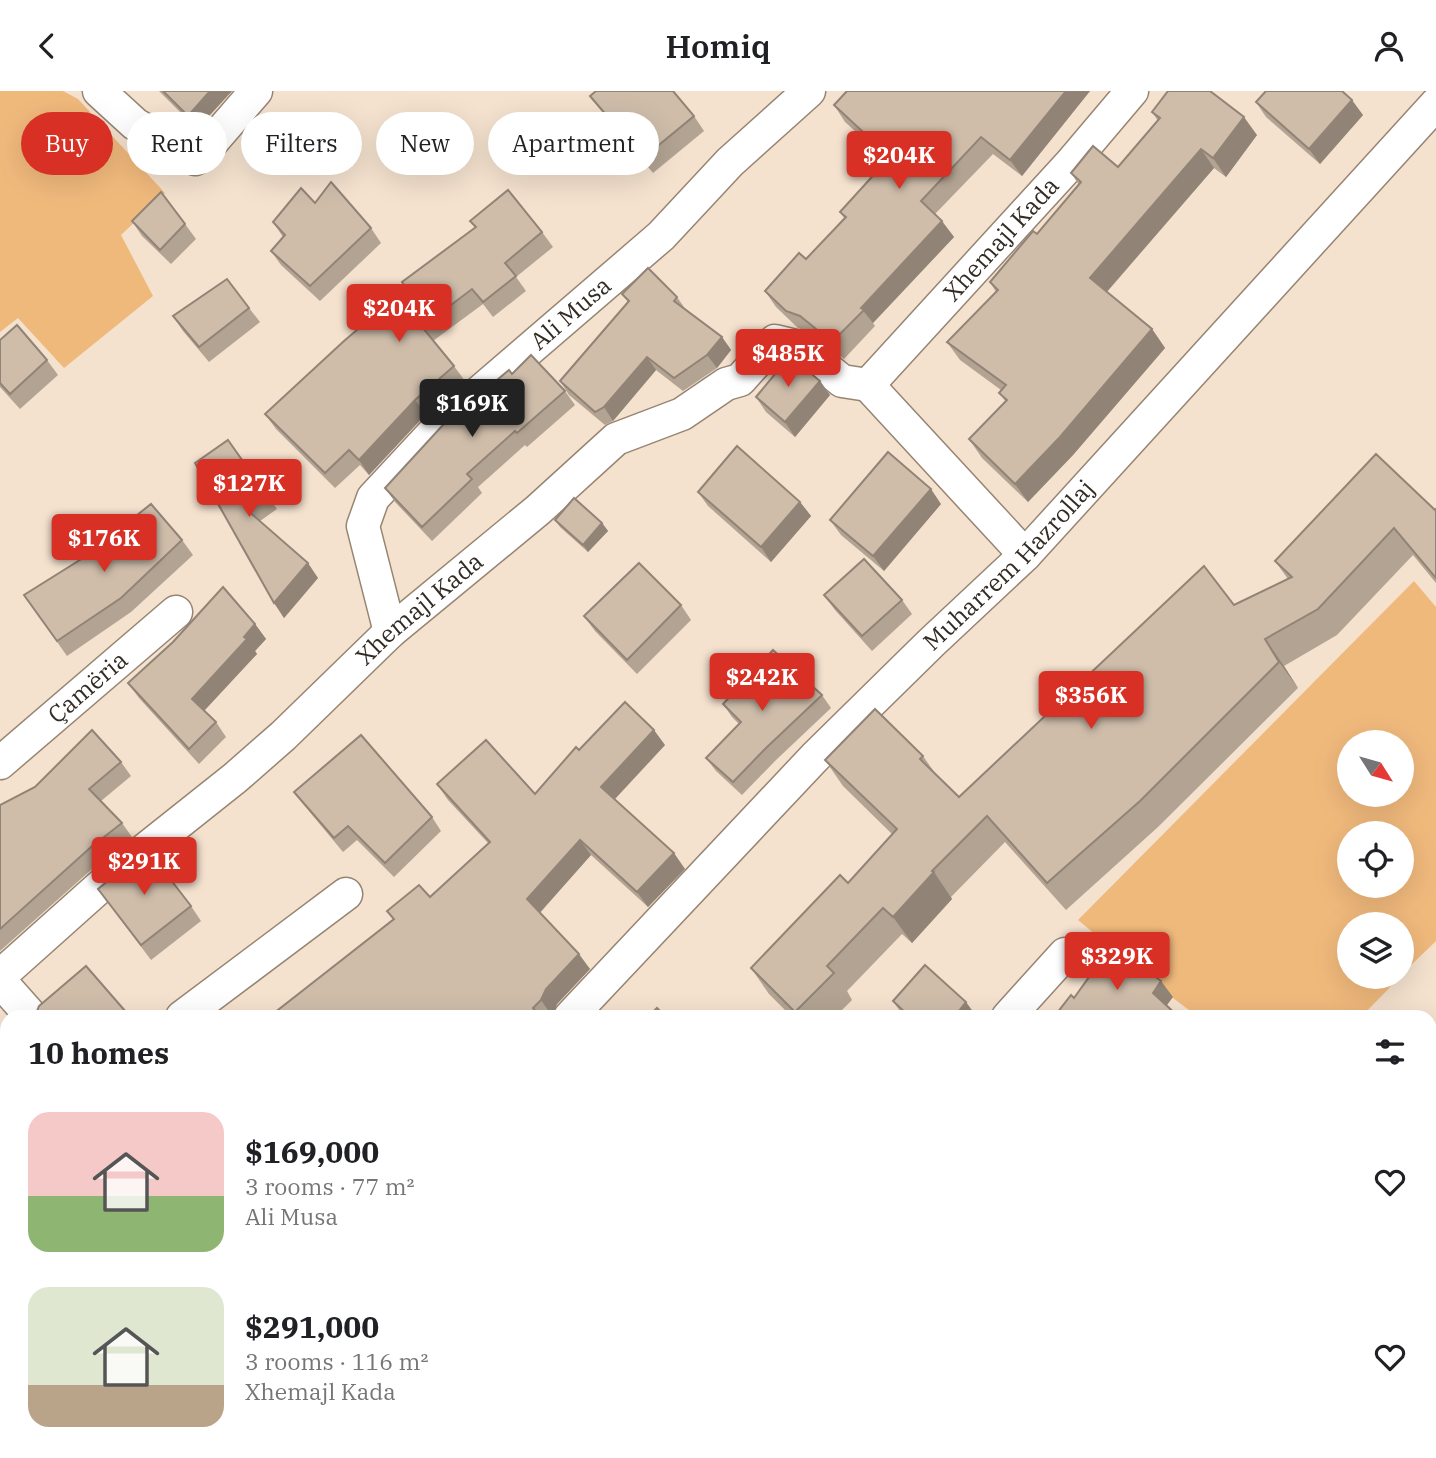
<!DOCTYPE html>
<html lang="en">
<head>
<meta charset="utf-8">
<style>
	body { margin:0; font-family:"IBM Plex Serif",serif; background:#f6f6f6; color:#202124; height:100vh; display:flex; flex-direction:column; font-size:26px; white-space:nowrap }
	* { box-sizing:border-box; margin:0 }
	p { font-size:23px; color:#757577 }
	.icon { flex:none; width:38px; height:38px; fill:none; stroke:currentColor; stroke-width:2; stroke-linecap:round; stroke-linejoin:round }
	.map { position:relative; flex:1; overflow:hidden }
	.drawer { position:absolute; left:0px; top:919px; width:1437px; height:450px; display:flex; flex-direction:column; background:#fff; border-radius:21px 21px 0 0; box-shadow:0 7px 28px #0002 }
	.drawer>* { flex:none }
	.banner { position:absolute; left:21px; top:21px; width:700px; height:63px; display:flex; gap:14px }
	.needle { width:46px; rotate:127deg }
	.controls { position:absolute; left:1337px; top:639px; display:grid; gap:14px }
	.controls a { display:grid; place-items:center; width:77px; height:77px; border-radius:50%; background:#fff; box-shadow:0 7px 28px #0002; font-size:35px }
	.price { position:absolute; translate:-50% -60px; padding:0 16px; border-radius:7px; background:#d93025; color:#fff; font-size:23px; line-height:46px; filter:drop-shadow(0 2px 4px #0008) }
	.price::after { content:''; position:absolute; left:50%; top:42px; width:21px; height:16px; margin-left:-10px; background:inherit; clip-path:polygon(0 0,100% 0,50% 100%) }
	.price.selected { background:#222; color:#fff }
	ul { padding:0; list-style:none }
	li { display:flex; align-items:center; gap:21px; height:175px; padding:0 28px }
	li span { display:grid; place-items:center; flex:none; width:196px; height:140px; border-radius:21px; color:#555 }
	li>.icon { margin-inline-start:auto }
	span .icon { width:84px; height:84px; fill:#fffc; stroke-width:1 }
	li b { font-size:30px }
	h2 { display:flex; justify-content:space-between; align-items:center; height:84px; padding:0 28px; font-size:30px }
	.chip { padding:0 24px; border-radius:32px; background:#fff; box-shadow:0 7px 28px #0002; font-size:24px; line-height:63px }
	.chip.selected { background:#d93025; color:#fff }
	header { display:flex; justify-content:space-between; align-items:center; height:91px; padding:0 28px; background:#fff; font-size:32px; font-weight:600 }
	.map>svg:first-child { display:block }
</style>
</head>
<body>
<header><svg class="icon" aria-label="back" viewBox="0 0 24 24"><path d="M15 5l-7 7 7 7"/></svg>Homiq<svg class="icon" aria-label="person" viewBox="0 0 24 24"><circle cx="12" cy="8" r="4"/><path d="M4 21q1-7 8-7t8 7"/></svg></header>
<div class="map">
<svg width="1436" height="1367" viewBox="0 0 1436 1367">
	<rect width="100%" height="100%" fill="#f4e1ce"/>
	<g fill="#f0b97c" fill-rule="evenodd">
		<polygon points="0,0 63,0 78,8 165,102 121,144 153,205 64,277 18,227 0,241"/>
		<path d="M1414 490 1436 516V850L1402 883V833H1349V886H1400L1361 926H1198L1160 897 1078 829ZM1349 651H1402V704H1349ZM1349 742H1402V794H1349Z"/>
	</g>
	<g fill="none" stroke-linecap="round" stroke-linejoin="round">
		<defs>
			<g id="street">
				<polyline points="99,0 135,33 195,68 202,56 212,51 256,0"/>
				<path id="s1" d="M1025 464 868 294 1071 72 1132 0"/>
				<path id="s2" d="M390 541 363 435 373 407 439 336 661 145 730 71 809 0"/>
				<path id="s3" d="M0 672 176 521"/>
				<path id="s4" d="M0 885 113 784 235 687 283 645 390 541 538 419 616 348 682 323 726 293 740 289 775 250 800 256 842 290 868 294"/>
				<polyline points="0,890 32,926"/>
				<polyline points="182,926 346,803"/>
				<path id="s5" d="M570 926 815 666 931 552 1025 464 1436 13"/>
				<polyline points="1008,926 1065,863"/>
				<polyline points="1430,1023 1436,1018"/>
				<polyline points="1430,1078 1436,1084"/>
				<polyline points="1430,1135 1436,1129"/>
				<polyline points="213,1362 215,1367"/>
				<polyline points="1265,1362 1269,1367"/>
				<polyline points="571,1367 577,1362"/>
				<polyline points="1210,1367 1216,1362"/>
			</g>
		</defs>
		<use href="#street" stroke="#968573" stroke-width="35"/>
		<use href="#street" stroke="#fff" stroke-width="32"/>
	</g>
	<g fill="#b2a392">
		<polygon points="159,0 232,0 197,38"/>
		<polygon points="847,0 1090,0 1022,85 993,63 935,123 954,146 873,232 875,235 844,268 812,242 798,237 776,216 765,200 806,168 844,127 840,121 887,69 845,31 834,14"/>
		<polygon points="590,5 694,25 704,40 653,82 601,19"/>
		<polygon points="1256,11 1363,24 1320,73 1266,26"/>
		<polygon points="1152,21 1257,44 1226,86 1214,77 1107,201 1152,238 1165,257 1073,364 1028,411 982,367 969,348 1006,311 999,302 1001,299 960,269 947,251 996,201 990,191 1037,143 1079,94 1071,82 1118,76 1158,30"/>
		<polygon points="315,112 371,137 381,152 320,210 281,174 271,160 283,146 273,131"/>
		<polygon points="132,130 185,133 196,148 171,173 142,145"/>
		<polygon points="470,130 542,141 553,156 516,186 526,200 493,226 483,213 433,250 454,275 465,290 426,323 369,384 360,374 335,397 276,338 265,323 475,137"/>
		<polygon points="622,203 677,206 686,219 722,246 731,259 717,277 683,300 656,279 613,330 605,334 569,304 560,290 628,211"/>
		<polygon points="249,217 260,231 209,271 183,240 173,225"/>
		<polygon points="0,249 47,269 58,284 20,318 0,296"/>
		<polygon points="512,283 565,300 575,314 527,356 525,354 478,396 482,402 432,450 395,411 385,397"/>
		<polygon points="820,290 830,304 795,346 766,321 756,306"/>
		<polygon points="228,349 277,418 260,430 318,487 284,527 195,372"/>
		<polygon points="698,401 800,411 811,425 771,471 708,415"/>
		<polygon points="941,413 884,480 841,444 830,429"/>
		<polygon points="1436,418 1436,492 1413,464 1337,544 1284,575 1298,597 1158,736 1066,819 1005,751 951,806 952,808 912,852 902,843 847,900 852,909 835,926 792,926 769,903 751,877 848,792 892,743 843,695 825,669 923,665 937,685 959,706 1234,514 1288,488 1275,470"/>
		<polygon points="555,429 602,432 608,440 588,461 560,436"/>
		<polygon points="182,449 193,464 131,521 67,565 24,504"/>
		<polygon points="824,504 902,509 912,523 872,560 835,519"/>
		<polygon points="681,514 691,529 637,583 595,540 584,525"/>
		<polygon points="255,533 266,548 255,560 257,563 204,620 216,631 226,646 199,673 139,607 128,592"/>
		<polygon points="822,604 831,617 775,670 742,704 716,680 706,667 739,633 732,626 723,613"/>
		<polygon points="665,654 615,708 685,778 648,816 591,764 539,822 590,878 557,913 551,926 269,926 393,828 387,820 430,806 488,752 448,709 437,693 535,703 579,659"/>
		<polygon points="121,671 131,685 101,710 122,732 132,746 101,770 0,860 0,714"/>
		<polygon points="294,701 432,726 441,740 394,786 357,749 343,761 304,714"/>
		<polygon points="98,798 191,815 201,830 151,869"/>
		<polygon points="893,910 977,926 904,926"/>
		<polygon points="37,920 126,921 129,926 41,926"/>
		<polygon points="1436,1175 1436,1224 1430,1220 1430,1184"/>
		<polygon points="7,1224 7,1296 2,1288"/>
		<polygon points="278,1362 379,1362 373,1367 273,1367"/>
		<polygon points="432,1362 518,1362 513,1367 438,1367"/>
		<polygon points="602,1362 731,1362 725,1367 596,1367"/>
		<polygon points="951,1362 1137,1362 1131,1367 944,1367"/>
	</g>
	<g fill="#918477">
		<polygon points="210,0 232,0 197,38 188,25"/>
		<polygon points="1065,0 1090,0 1022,85 1010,69"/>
		<polygon points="1352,9 1363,24 1320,73 1309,58"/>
		<polygon points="1244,26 1257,44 1226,86 1213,67"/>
		<polygon points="1201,58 1214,77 1103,205 1090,187"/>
		<polygon points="942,130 954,146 873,232 861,217"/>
		<polygon points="1152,238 1165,257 1073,364 1028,411 1015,393"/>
		<polygon points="722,246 731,259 717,277 707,264"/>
		<polygon points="647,266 656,279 613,330 604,316"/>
		<polygon points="820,290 830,304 795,346 785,331"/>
		<polygon points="415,309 426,323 369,384 359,369"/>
		<polygon points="931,398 941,413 884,480 873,465"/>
		<polygon points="800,411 811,425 771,471 761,456"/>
		<polygon points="602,432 608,440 588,461 583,454"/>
		<polygon points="308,472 318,487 284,527 274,512"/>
		<polygon points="255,533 266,548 255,560 257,563 202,622 192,608"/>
		<polygon points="1265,548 1284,575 1298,597 1279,571"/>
		<polygon points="654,639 665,654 612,711 601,696"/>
		<polygon points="580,749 591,764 538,824 527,808"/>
		<polygon points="674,762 685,778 648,816 637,801"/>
		<polygon points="934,781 952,808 912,852 893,826"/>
		<polygon points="579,863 590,878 557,913 552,925 541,909 546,898"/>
		<polygon points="1161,890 1173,906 1164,918 1153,902"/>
		<polygon points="966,911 977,926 954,926"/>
		<polygon points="173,1362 179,1362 181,1367 175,1367"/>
		<polygon points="491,1362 518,1362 513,1367 486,1367"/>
		<polygon points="922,1362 931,1362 931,1367 926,1367"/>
	</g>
	<g fill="#cfbdaa" stroke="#918477" stroke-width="2">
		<polygon points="163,0 210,0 188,25"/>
		<polygon points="596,0 673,0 694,25 643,67 590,5"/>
		<polygon points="847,0 1066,0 1010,69 981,46 921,110 942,130 861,217 864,219 832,251 800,225 786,220 765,200 799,162 806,168 846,126 840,121 890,66 834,14"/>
		<polygon points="1168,0 1210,0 1244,26 1213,67 1201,58 1090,187 1152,238 1060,346 1015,393 969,348 1007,309 999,302 1006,294 947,251 998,199 990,191 1033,140 1037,143 1081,91 1071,82 1093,55 1118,76 1160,27 1152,21"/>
		<polygon points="1266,0 1342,0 1352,9 1309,58 1256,11"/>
		<polygon points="331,91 371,137 310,195 271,160 285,144 273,131 301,97 315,112"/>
		<polygon points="508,99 542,141 505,172 516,185 483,211 472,198 422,236 454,275 415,309 359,369 349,359 325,382 265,323 344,250 406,197 402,191 476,136 470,130"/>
		<polygon points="161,101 185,133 160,159 132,130"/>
		<polygon points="648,177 677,206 674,210 722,246 707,264 674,287 647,266 604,316 595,321 560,290 629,210 622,203"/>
		<polygon points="227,188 249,217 199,256 173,225"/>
		<polygon points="17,234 47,269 10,303 0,292 0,249"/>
		<polygon points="531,264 565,300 517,342 515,340 467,383 472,388 422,436 385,397 442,335 509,279 512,283"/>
		<polygon points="790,265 820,290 785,331 756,306"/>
		<polygon points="228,349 266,403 246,418 308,472 274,512 195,372"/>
		<polygon points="737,355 800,411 761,456 698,401"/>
		<polygon points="888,361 931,398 873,465 830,429"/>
		<polygon points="1376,363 1435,419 1436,418 1436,487 1394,437 1318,518 1265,548 1279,571 1140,710 1047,792 987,725 932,780 934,781 893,826 883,817 827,875 834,882 795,921 751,877 840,784 848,792 897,738 825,669 875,618 923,665 920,668 959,706 1204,475 1234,514 1292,486 1275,470"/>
		<polygon points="574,407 602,432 583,454 555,429"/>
		<polygon points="151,413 182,449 121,507 57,550 24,504 83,467"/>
		<polygon points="864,468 902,509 862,545 824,504"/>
		<polygon points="639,472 681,514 627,569 584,525"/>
		<polygon points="223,496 255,533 244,546 247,548 192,608 216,631 189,658 128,592 173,551"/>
		<polygon points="773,559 822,604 766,657 733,691 706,667 741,631 723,613"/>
		<polygon points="625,611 654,639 601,696 674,762 637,801 580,749 527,808 579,863 546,898 541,909 533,917 540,926 269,926 394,828 387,820 419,794 430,806 490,751 437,693 486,649 535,703 576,656 579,659"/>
		<polygon points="92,639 121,671 89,698 122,732 91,756 0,838 0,714 35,696"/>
		<polygon points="361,644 432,726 385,772 348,735 334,747 294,701"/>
		<polygon points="147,758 191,815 141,854 98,798"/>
		<polygon points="1112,854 1161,890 1153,902 1179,926 1054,926 1071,904 1074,907"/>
		<polygon points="925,874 966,911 954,926 910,926 893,910"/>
		<polygon points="86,875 126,921 120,926 42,926 37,920 39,915"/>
		<polygon points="657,917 666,926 648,926"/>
		<polygon points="1373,920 1378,926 1365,926"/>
		<polygon points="5,976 7,978 7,1153 0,1144 0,980"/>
		<polygon points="1436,1175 1436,1217 1430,1213 1430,1184"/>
		<polygon points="0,1217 7,1224 7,1286 2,1288 0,1283"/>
		<polygon points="1436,1246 1436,1367 1412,1367 1408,1362 1430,1362 1430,1251"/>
		<polygon points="110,1362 173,1362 175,1367 112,1367"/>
		<polygon points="278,1362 351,1362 346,1367 273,1367"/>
		<polygon points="439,1362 491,1362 486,1367 438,1367 441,1364"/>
		<polygon points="602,1362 701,1362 695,1367 596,1367"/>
		<polygon points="759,1362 922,1362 929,1367 763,1367"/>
		<polygon points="951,1362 1107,1362 1101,1366 1103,1367 944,1367"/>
		<polygon points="1220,1362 1244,1362 1250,1367 1220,1367 1222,1365"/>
		<polygon points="1271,1362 1307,1362 1311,1367 1264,1367 1268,1365"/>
	</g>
	<g text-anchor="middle" stroke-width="7" stroke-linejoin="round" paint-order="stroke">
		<g font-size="24" fill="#332c25" stroke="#fff">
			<text dy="8" stroke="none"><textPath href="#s1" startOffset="429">Xhemajl Kada</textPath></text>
			<text dy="8" stroke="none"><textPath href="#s2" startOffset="410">Ali Musa</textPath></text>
			<text dy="8" stroke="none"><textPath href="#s5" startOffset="630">Muharrem Hazrollaj</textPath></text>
			<text dy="8" stroke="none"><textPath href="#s4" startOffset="558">Xhemajl Kada</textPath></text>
			<text dy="8" stroke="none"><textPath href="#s3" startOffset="116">Çamëria</textPath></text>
		</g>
	</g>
</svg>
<div class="controls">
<a><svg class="needle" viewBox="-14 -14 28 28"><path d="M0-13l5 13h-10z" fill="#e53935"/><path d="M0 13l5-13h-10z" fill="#757577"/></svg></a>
<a><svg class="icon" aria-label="locate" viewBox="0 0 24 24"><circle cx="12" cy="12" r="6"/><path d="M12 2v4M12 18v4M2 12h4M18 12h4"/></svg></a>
<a><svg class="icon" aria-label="layers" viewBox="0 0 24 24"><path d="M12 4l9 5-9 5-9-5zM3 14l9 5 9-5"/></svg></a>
</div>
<b class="price" style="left:899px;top:100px">$204K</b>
<b class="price" style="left:399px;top:253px">$204K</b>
<b class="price" style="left:788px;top:298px">$485K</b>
<b class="price selected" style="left:472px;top:348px">$169K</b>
<b class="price" style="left:249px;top:428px">$127K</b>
<b class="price" style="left:104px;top:483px">$176K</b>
<b class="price" style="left:762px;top:622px">$242K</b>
<b class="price" style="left:1091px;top:640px">$356K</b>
<b class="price" style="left:144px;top:806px">$291K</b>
<b class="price" style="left:1117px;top:901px">$329K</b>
<div class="banner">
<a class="chip selected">Buy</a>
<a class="chip">Rent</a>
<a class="chip">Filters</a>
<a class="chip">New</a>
<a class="chip">Apartment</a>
</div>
<section class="drawer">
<h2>10 homes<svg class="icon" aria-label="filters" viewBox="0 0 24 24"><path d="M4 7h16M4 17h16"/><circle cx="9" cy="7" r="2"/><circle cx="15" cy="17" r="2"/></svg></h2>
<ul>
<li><span style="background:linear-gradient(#f6c9c9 60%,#8fb573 0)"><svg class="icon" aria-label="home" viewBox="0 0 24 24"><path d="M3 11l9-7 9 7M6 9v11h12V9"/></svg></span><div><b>$169,000</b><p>3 rooms · 77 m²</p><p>Ali Musa</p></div><svg class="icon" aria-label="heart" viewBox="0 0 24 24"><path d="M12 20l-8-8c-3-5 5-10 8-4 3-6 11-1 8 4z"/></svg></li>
<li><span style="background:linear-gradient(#dfe7d0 70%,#b9a48a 0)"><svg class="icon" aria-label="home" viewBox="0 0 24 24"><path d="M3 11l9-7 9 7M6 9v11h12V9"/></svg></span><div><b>$291,000</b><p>3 rooms · 116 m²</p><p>Xhemajl Kada</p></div><svg class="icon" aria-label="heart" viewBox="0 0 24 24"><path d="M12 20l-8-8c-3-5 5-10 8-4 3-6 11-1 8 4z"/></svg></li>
</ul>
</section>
</div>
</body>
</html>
